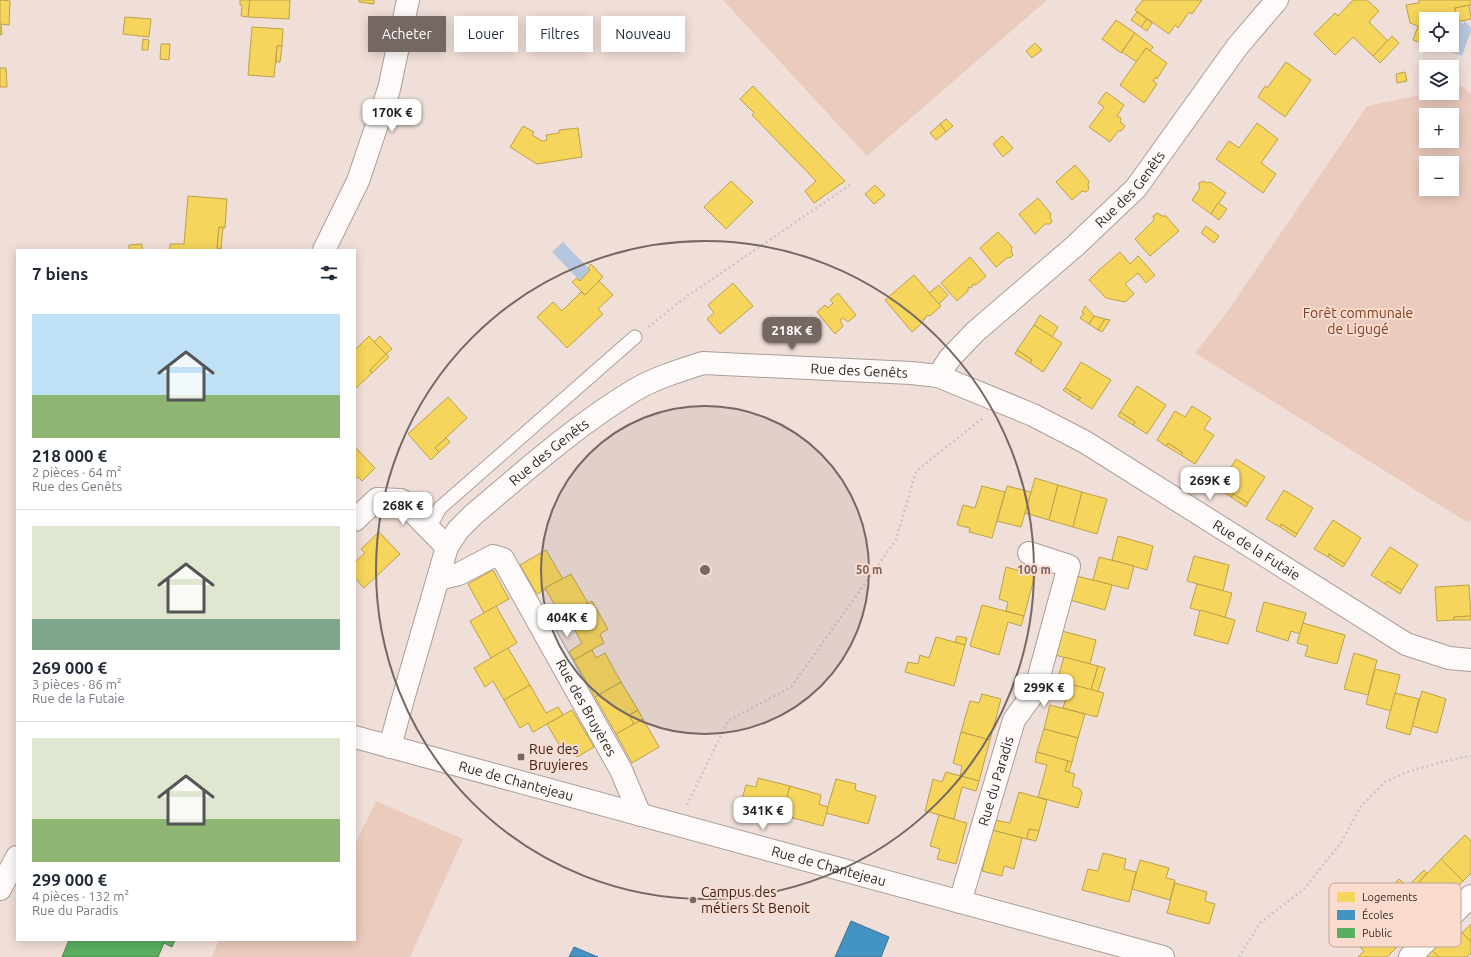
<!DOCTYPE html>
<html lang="fr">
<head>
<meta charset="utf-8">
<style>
	body { margin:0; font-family:Ubuntu,sans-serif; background:#f2f2f3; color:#1f2937; height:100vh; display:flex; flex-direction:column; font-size:15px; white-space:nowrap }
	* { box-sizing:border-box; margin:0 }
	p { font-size:13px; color:#747a83 }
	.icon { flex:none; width:22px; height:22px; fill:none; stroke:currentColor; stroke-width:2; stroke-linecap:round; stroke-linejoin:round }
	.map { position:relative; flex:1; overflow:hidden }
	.panel { position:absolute; left:16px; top:249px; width:340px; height:692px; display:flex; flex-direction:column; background:#fff; border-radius:0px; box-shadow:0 2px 10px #0003 }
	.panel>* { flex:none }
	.top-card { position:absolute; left:368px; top:16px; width:380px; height:36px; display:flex; gap:8px }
	.buttons { position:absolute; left:1419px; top:12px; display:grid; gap:8px }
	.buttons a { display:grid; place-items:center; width:40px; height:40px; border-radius:0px; background:#fff; box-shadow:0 2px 10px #0003; font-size:20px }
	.price { position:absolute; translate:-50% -34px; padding:0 9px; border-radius:8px; background:#fff; color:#222; font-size:13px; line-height:26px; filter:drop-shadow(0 1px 2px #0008) }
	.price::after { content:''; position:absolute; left:50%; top:24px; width:12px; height:9px; margin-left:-6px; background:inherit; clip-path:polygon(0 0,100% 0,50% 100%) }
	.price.current { background:#756762; color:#fff }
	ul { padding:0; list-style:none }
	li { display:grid; align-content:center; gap:8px; height:212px; padding:0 16px }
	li+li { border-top:1px solid #e0e1e3 }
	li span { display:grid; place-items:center; height:124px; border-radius:0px; color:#555 }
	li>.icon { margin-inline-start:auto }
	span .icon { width:72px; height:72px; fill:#fffc; stroke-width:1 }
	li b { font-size:17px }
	h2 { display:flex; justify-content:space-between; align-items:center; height:48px; padding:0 16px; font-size:17px }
	.chip { padding:0 14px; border-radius:0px; background:#fff; box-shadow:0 2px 10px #0003; font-size:14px; line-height:36px }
	.chip.current { background:#756762; color:#fff }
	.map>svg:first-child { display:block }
</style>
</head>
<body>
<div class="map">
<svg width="1471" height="957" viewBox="0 0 1471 957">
	<rect width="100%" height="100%" fill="#f0dfd8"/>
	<g fill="#eacbbe" fill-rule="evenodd">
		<polygon points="723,0 1047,0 867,156"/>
		<path d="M1462 86 1471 94V521L1467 522 1195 353 1230 308 1367 106 1430 93H1452V88ZM1426 115H1452V141H1426ZM1426 163H1452V189H1426Z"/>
		<polygon points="376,801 463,839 410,957 212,957 219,940 355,940 355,845"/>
	</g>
	<g fill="#b7c6df">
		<polygon points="1465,21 1471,28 1471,31 1462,56 1446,50 1448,45 1452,45 1452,36 1458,22 1463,24"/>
		<polygon points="563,242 590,270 580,281 552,252"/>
	</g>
	<g fill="#f6d55c" stroke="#bca14b">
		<polygon points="0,0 10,1 9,25 1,24 2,34 0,35"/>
		<polygon points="240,0 250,0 248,17 241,16 242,5 240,5"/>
		<polygon points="250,0 290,0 289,19 248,17"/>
		<polygon points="359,0 374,0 374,4 359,2"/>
		<polygon points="1143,0 1202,0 1192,14 1189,12 1178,28 1175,25 1169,34 1135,10"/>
		<polygon points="1353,0 1367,0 1379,11 1369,22 1388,41 1373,56 1353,37 1335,55 1314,34 1335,13 1338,16"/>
		<polygon points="1419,0 1471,0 1471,5 1455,8 1456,15 1447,16 1446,19 1426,19 1426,44 1413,40 1418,26 1410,23 1406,5 1419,3"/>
		<polygon points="1469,5 1471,19 1457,22 1455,8"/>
		<polygon points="1137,12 1147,19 1141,27 1131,20"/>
		<polygon points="125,17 151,19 149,37 123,34"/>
		<polygon points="1147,19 1152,23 1147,31 1141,27"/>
		<polygon points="1116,20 1135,33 1121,53 1102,39"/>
		<polygon points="252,27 283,29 282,46 277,46 274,77 248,75"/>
		<polygon points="1135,33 1153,47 1150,51 1146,48 1137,62 1122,52"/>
		<polygon points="1392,36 1399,43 1380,63 1373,56"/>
		<polygon points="143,39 149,40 148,50 142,50"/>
		<polygon points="1035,43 1042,50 1032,58 1026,51"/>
		<polygon points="161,44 170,44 169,60 160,59"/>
		<polygon points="277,46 282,46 280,62 276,62"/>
		<polygon points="1146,48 1167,63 1157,79 1156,77 1153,81 1157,84 1144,103 1120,85"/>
		<polygon points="1286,62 1311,80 1285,117 1258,97 1265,86 1267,88"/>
		<polygon points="0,68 6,68 7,87 0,87"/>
		<polygon points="1405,72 1407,81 1397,83 1396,74"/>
		<polygon points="753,86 845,181 814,203 805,191 816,181 752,115 754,113 740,99"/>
		<polygon points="1106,92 1124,105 1117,116 1121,118 1120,122 1123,124 1125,126 1121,131 1118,131 1110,142 1089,127 1104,107 1098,103"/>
		<polygon points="946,119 953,126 946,132 940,124"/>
		<polygon points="1257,123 1278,139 1261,163 1276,174 1263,193 1216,159 1229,141 1239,148"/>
		<polygon points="940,124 946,132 936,140 930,133"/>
		<polygon points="523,126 534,132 532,135 542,141 547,140 546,135 559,133 559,130 578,128 582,157 537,164 510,147"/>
		<polygon points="1002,136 1013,148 1003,157 993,144"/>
		<polygon points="1075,165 1089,181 1088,185 1089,189 1086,192 1082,191 1072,200 1056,182"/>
		<polygon points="731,181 753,202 726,229 704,207"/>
		<polygon points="1203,181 1207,183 1210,182 1226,193 1211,214 1192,200 1200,188 1199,187 1199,183"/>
		<polygon points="875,185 885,195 874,204 865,194"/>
		<polygon points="188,196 227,199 225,228 219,227 217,248 221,249 221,250 170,250 170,244 184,244"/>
		<polygon points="1038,198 1051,214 1050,217 1052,222 1050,224 1045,224 1035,234 1019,214"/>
		<polygon points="1218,203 1227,209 1219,220 1211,214"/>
		<polygon points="1157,213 1162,216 1166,216 1179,231 1150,256 1135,239 1154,220 1153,216"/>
		<polygon points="1206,226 1219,236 1214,243 1201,233"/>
		<polygon points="219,227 223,227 221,249 217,248"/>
		<polygon points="998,232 1012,247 1011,251 1013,255 1011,257 1007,258 996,267 980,248"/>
		<polygon points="142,244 142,250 129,250 129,245"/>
		<polygon points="1120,252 1130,264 1138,256 1155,275 1146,283 1138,273 1125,284 1134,294 1125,302 1106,298 1089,280 1098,271"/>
		<polygon points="970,257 986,276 976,285 973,284 972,287 970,288 968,287 968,291 957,301 941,283"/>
		<polygon points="591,264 603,277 585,295 572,282 577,278 580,281 590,270 588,268"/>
		<polygon points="914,275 941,306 930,316 927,315 925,319 923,319 923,322 912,332 885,300"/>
		<polygon points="599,281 613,295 598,309 603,314 567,348 537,317 553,302 562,311 581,292 585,295"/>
		<polygon points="733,283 753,306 720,334 707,319 714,313 708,305"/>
		<polygon points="939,285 948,295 939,304 929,293"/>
		<polygon points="838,293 856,315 848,322 843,318 840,320 843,326 835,334 817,312 825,305 828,308 833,303 830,300"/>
		<polygon points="1085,306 1094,316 1089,324 1080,318 1084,313 1082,312"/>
		<polygon points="1040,315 1058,327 1052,337 1034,325"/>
		<polygon points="1094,316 1105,319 1098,330 1089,324"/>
		<polygon points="1105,319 1110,320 1102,332 1098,330"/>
		<polygon points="1034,325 1062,343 1043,372 1030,363 1032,360 1017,350"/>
		<polygon points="369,336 386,354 370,370 372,373 355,389 355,350"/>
		<polygon points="380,336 392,349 386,354 374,342"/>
		<polygon points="1017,350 1032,360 1030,363 1015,354"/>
		<polygon points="386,354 389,357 372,373 370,370"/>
		<polygon points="1081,362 1111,380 1092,409 1078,400 1081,398 1065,388"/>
		<polygon points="1137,386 1166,405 1147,434 1133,425 1135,422 1120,412"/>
		<polygon points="1065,388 1081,398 1078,400 1063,390"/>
		<polygon points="448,397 467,418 435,448 439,452 431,460 408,434"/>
		<polygon points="1192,406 1211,418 1204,429 1214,435 1195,464 1181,455 1183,453 1168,443 1166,446 1157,440 1175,411 1185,417"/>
		<polygon points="1120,412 1135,422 1133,425 1118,416"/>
		<polygon points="446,438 450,442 439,452 435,448"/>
		<polygon points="1168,443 1183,453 1181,455 1166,446"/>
		<polygon points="355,447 375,468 362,481 358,477 355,479"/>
		<polygon points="1236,459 1265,477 1248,503 1233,494 1231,497 1218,488"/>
		<polygon points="1035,478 1058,485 1049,520 1025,513"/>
		<polygon points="1058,485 1082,492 1073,527 1049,520"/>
		<polygon points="982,486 1005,492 992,538 969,532 970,528 957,525 963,505 975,508"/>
		<polygon points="1007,486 1031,492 1021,527 997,521"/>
		<polygon points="1284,490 1313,508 1297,534 1281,524 1280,527 1266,519"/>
		<polygon points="1082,492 1107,499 1097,534 1073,527"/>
		<polygon points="1233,494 1248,503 1246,507 1231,497"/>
		<polygon points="1333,520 1361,538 1345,564 1329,554 1328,557 1314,549"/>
		<polygon points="1281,524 1297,534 1295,537 1280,527"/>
		<polygon points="379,532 400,554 364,588 355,578 355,562 365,553 361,549"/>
		<polygon points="1118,536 1153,546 1147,570 1112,560"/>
		<polygon points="1390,547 1418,565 1402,590 1387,581 1385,584 1371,575"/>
		<polygon points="546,550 563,579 537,594 520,565"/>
		<polygon points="1329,554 1345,564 1343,567 1328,557"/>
		<polygon points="1194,556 1229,565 1223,591 1187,581"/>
		<polygon points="1099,557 1134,566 1128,589 1093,580"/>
		<polygon points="1006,567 1035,575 1024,616 1006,611 1008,602 999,599"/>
		<polygon points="493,570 509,599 484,613 468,584"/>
		<polygon points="571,574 588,603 562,618 545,588"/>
		<polygon points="1077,576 1112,585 1105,610 1070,600"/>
		<polygon points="1387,581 1402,590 1400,594 1385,584"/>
		<polygon points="1197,584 1232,593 1225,618 1190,608"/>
		<polygon points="1469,585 1471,616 1454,617 1454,620 1437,621 1435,587"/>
		<polygon points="592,601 608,629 600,634 604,643 574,660 569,652 582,643 566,615"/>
		<polygon points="1264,602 1306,613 1300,634 1291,631 1288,641 1256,631"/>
		<polygon points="982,605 1024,616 1021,626 1008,622 999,655 970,646"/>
		<polygon points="496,606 517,643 491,658 470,621"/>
		<polygon points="1200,610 1235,620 1228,644 1194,635"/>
		<polygon points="1471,616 1471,620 1454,620 1454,617"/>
		<polygon points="1303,623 1345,635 1337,664 1305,656 1308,646 1297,643"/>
		<polygon points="1062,631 1096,640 1090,664 1055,655"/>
		<polygon points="957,636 967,638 965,645 955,642"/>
		<polygon points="936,637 965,645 954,686 905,672 908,662 918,664 920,655 929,658"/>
		<polygon points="508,648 530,685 504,700 493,681 485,687 474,668"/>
		<polygon points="592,650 596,658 605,653 621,682 595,697 574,660"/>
		<polygon points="1354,653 1377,660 1368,695 1344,689"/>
		<polygon points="1064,657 1098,666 1091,690 1057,681"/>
		<polygon points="1098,666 1105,668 1098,692 1091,690"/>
		<polygon points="1375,669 1400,675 1391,711 1366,704"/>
		<polygon points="621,682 638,710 629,715 634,724 616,734 595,697"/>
		<polygon points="1070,684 1104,693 1097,717 1063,708"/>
		<polygon points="530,685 546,713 558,707 563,715 533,732 528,723 520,728 504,700"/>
		<polygon points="1422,691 1446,699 1437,733 1412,726"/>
		<polygon points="1395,693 1419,699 1410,735 1386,728"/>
		<polygon points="982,694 1001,699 990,740 961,732 970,701 979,703"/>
		<polygon points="1050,705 1085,714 1078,738 1044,729"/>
		<polygon points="572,710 594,747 577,757 573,748 564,753 547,724"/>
		<polygon points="638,710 643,719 634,724 629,715"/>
		<polygon points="643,719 659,747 632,763 616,734"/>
		<polygon points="1044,729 1078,738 1072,762 1037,752"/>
		<polygon points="961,732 990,740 979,781 960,776 962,766 953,763"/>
		<polygon points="1037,752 1068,761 1065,771 1075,774 1072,786 1080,789 1082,793 1078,808 1038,797 1047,765 1035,762"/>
		<polygon points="1068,761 1072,762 1069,772 1065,771"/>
		<polygon points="946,772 979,781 976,791 962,787 954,819 925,811 933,779 942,782"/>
		<polygon points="758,778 790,786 782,815 741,803 746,785 756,787"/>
		<polygon points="836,779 856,784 855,790 876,796 868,824 826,813"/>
		<polygon points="790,786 821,795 819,804 828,807 823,826 782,815"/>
		<polygon points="1019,792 1047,800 1039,831 1029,829 1027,839 992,830 995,820 1010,823"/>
		<polygon points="939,815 967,823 956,864 937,859 940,849 930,846"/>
		<polygon points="1029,829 1039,831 1036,841 1027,839"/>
		<polygon points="992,830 1022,838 1014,869 1004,866 1002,876 982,871"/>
		<polygon points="1465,835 1471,841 1471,873 1463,881 1441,859"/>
		<polygon points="1103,853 1126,859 1124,869 1136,872 1129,902 1082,890 1088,869 1098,871"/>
		<polygon points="1441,859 1463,881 1433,912 1418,897 1425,890 1418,883"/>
		<polygon points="1140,860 1169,868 1166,878 1175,880 1170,900 1132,889"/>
		<polygon points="1424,870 1427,873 1418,883 1425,890 1418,897 1407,887"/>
		<polygon points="1399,879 1421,900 1390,931 1375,916 1383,908 1376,902"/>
		<polygon points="1175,883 1207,892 1205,901 1215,904 1209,924 1167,913"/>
		<polygon points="1380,921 1401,943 1387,957 1358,957 1364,951 1357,944"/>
		<polygon points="1471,924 1471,942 1462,933"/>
		<polygon points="1455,925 1471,942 1471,953 1467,957 1439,957 1431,949"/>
		<polygon points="1431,949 1439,957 1423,957"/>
	</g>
	<g fill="#4393c3" stroke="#3e7393">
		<polygon points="851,921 889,937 881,957 835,957"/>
		<polygon points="574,947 598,957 569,957"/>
	</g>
	<polygon fill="#5aae61" stroke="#4e864e" points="69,940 175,940 172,947 164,943 158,957 62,957"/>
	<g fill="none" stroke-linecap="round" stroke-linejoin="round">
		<defs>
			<polyline id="service" points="429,528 440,508 635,337"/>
			<g id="minor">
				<path id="s1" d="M938 376 1033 415 1085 442 1406 644 1449 658 1471 660"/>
				<polyline points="355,520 377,499 401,500 447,547"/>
				<path id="s2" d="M438 579 459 574 493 556 503 559 621 770 640 815"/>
				<path id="s3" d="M355 737 1163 957"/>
				<path id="s4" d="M390 747 399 713 447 547 458 530 473 515C524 472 575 426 633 391 652 379 681 370 703 363L911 373 938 376 950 358 975 332 1075 246 1136 188 1237 47 1277 0"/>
				<path id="s5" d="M960 902 1014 720 1035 691 1069 566 1029 553"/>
				<polyline points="1410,957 1471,896"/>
			</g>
			<g id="tertiary">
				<polyline points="324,250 358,181 389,89 408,0"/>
				<polyline points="0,889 17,857"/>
			</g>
		</defs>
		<use href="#service" stroke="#aa9e98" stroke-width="15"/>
		<use href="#minor" stroke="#aa9e98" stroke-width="24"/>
		<use href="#tertiary" stroke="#aa9e98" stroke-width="24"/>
		<g stroke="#cbc5c3" stroke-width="2.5" stroke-dasharray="2 3" stroke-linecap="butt">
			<polyline points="648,327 686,297 850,185"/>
			<polyline points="687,805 728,721 791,687 896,540 916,471 983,418"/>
			<polyline points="1239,957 1260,923 1304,889 1341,843 1361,806 1385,782 1407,772 1441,762 1471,756"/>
		</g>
		<use href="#service" stroke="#fdfaf9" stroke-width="13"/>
		<use href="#minor" stroke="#fdfaf9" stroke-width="22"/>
		<use href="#tertiary" stroke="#fdfaf9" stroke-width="22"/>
	</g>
	<circle cx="705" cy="570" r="164" fill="#756762" fill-opacity=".12"/>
	<g fill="none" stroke="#756762" stroke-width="2">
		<circle cx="705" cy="570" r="164"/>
		<circle cx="705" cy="570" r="329"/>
	</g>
	<g fill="#756762" stroke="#fadbce" stroke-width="1.5">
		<rect x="517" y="753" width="8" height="8" rx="2"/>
		<circle cx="693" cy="900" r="4"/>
	</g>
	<g text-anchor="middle" stroke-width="4" stroke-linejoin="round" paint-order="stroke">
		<g font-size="14" fill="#332722" stroke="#fadbce">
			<text dy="5" stroke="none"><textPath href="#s4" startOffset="1032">Rue des Genêts</textPath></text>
			<text dy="5" stroke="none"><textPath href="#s4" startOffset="684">Rue des Genêts</textPath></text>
			<text dy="5" stroke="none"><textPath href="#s4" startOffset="348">Rue des Genêts</textPath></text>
			<text dy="5" stroke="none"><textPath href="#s1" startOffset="364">Rue de la Futaie</textPath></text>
			<text dy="5" stroke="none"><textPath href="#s2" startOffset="241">Rue des Bruyères</textPath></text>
			<text dy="5" stroke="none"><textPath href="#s3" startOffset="167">Rue de Chantejeau</textPath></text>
			<text dy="5" stroke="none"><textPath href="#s5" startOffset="126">Rue du Paradis</textPath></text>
			<text dy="5" stroke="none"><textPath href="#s3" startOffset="491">Rue de Chantejeau</textPath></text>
		</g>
		<g font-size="14" fill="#7d4123" stroke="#fadbce">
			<text x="1358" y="318">Forêt communale<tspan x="1358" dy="16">de Ligugé</tspan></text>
		</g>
		<g font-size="14" fill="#332722" stroke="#fadbce" text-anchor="start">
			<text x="529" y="754">Rue des<tspan x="529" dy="16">Bruyieres</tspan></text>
			<text x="701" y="897">Campus des<tspan x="701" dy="16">métiers St Benoit</tspan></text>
		</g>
	</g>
	<rect x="1329" y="883" width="132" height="64" rx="6" fill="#fadbce" stroke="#bea59a" stroke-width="1"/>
	<rect x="1337" y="892" width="18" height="10" fill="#f6d55c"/>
	<rect x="1337" y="910" width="18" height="10" fill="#4393c3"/>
	<rect x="1337" y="928" width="18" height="10" fill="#5aae61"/>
	<g font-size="11" fill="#332722">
		<text x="1362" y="901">Logements</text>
		<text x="1362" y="919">Écoles</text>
		<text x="1362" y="937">Public</text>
	</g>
	<circle cx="705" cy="570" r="6" fill="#756762" stroke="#fadbce" stroke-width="2"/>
	<g font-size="12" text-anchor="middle" font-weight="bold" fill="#756762" stroke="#fadbce" stroke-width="4" stroke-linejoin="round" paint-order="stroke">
		<text x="869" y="574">50 m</text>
		<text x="1034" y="574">100 m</text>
	</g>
</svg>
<div class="buttons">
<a><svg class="icon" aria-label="locate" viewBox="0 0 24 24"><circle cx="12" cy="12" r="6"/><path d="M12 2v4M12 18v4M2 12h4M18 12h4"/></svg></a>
<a><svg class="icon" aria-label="layers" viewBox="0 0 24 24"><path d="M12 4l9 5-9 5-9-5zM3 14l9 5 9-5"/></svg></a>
<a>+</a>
<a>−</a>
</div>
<b class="price" style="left:392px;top:133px">170K €</b>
<b class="price current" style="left:792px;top:351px">218K €</b>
<b class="price" style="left:1210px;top:501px">269K €</b>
<b class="price" style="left:403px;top:526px">268K €</b>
<b class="price" style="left:567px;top:638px">404K €</b>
<b class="price" style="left:1044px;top:708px">299K €</b>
<b class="price" style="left:763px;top:831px">341K €</b>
<div class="top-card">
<a class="chip current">Acheter</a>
<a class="chip">Louer</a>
<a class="chip">Filtres</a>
<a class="chip">Nouveau</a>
</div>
<section class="panel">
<h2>7 biens<svg class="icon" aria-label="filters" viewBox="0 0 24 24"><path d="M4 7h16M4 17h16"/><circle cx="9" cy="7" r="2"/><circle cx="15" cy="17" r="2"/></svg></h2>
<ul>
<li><span style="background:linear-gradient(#bfe0f5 65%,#8fb573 0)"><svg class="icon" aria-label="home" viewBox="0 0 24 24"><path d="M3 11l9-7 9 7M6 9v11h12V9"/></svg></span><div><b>218 000 €</b><p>2 pièces · 64 m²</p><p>Rue des Genêts</p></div></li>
<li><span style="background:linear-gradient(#dfe7d0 75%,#7fa58c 0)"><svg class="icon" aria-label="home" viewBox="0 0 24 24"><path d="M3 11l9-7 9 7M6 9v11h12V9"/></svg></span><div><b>269 000 €</b><p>3 pièces · 86 m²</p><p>Rue de la Futaie</p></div></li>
<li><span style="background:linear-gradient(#dfe7d0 65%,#8fb573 0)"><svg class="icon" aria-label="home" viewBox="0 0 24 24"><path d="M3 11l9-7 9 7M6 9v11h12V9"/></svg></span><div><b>299 000 €</b><p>4 pièces · 132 m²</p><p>Rue du Paradis</p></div></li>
</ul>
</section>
</div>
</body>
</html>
